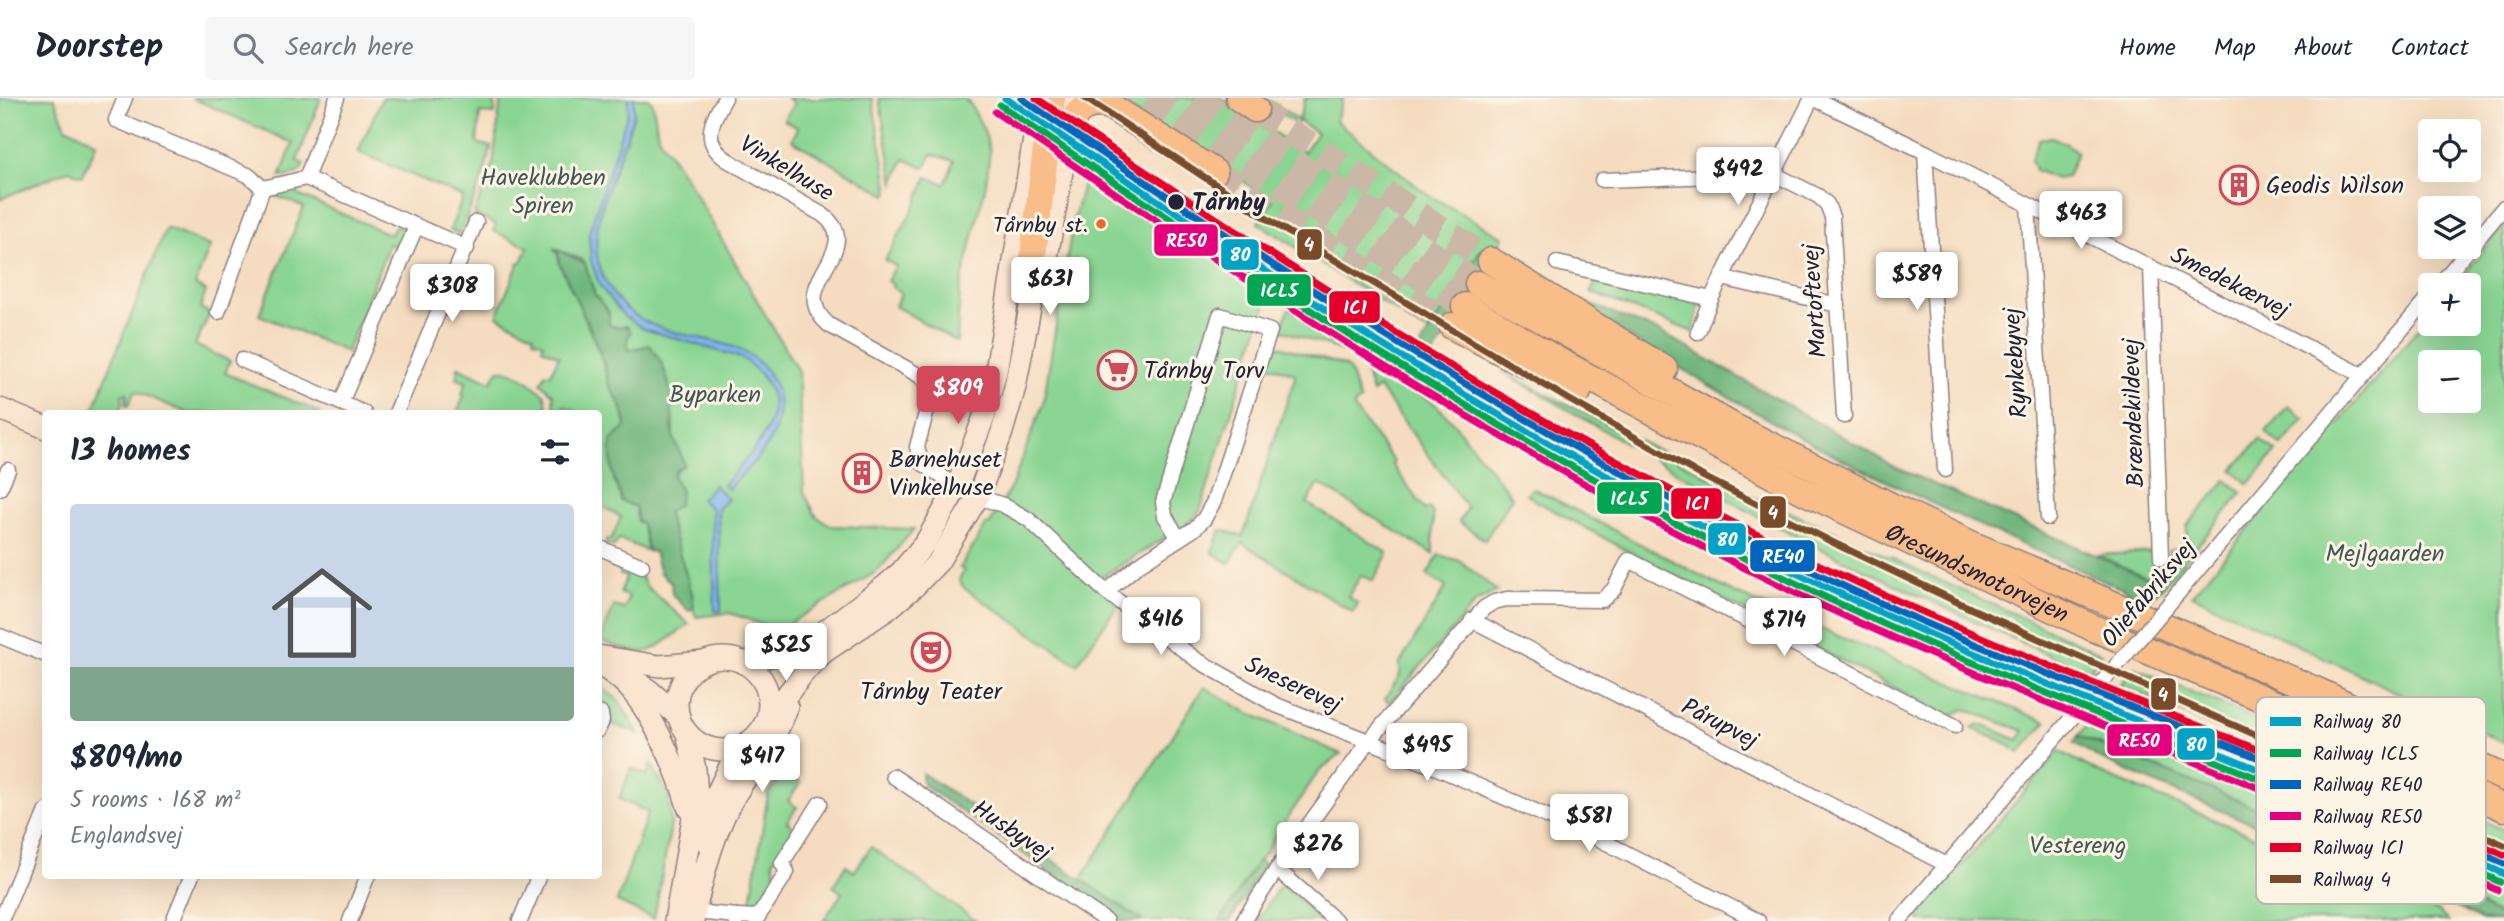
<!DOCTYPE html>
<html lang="en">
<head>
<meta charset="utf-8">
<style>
	body { margin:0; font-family:Kalam,sans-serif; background:#f6f6f7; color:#1f2937; height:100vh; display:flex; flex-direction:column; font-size:26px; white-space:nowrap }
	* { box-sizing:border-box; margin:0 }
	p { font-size:23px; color:#747a83 }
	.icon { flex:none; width:38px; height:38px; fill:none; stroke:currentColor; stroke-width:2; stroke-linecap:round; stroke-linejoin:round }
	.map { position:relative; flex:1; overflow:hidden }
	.sheet { position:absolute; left:42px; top:312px; width:560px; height:469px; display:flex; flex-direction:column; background:#fff; border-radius:7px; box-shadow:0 7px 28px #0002 }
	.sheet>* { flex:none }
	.buttons { position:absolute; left:2418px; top:21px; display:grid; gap:14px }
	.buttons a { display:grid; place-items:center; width:63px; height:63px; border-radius:7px; background:#fff; box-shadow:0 7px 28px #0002; font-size:35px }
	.price { position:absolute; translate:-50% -60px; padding:0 16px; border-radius:7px; background:#fff; color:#222; font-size:23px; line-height:46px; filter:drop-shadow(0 2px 4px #0008) }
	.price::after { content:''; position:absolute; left:50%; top:42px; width:21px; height:16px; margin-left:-10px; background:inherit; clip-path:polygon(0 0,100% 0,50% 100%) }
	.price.selected { background:#d1495b; color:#fff }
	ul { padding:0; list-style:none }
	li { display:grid; align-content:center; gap:14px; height:371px; padding:0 28px }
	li+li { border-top:2px solid #e0e1e3 }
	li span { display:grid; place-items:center; height:217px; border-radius:7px; color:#555 }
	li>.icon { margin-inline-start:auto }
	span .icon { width:126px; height:126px; fill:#fffc; stroke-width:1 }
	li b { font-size:30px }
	h2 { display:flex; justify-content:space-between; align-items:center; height:84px; padding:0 28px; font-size:30px }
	header { display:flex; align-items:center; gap:42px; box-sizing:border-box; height:98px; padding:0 35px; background:#fff; border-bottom:2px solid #e0e1e3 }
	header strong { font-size:33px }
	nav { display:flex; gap:38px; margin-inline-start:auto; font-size:24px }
	.search { width:490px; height:63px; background:#f6f6f7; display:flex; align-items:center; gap:18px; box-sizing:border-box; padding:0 24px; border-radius:7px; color:#747a83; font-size:26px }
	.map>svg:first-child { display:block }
</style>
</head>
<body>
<header>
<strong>Doorstep</strong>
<div class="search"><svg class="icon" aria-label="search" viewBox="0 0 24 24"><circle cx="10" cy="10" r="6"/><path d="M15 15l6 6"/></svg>Search here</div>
<nav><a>Home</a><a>Map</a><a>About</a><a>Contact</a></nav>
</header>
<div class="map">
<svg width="2504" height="823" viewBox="0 0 2504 823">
	<rect width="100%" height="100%" fill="#fcf5e5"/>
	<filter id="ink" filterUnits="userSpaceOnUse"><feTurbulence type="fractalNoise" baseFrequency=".0143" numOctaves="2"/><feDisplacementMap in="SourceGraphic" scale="14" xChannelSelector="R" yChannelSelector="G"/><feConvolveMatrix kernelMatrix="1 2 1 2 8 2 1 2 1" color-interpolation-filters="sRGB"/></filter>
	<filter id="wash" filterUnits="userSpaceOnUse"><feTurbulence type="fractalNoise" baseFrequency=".00686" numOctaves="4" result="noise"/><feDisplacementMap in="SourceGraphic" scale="28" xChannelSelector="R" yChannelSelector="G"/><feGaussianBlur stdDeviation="1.57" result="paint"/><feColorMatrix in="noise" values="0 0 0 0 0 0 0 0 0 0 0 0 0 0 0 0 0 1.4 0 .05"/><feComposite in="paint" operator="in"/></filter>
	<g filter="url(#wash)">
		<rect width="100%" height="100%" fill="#f5dcc0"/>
		<g fill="#8ad593" stroke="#567c67" stroke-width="2" fill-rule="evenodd">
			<polygon points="0,0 54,0 66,29 97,45 82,78 69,72 0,101"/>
			<path d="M192 0H321L297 63 304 66C300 77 292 78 280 79L293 45Z"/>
			<polygon points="382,0 494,0 495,16 480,15 477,45 491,49 484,76 460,136 450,132 463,99 358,54"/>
			<path d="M501 0H649L653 6 658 38 689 85 798 273 804 394 816 418 832 428 914 431 878 473 778 532 730 515 696 519 625 289 587 194 582 161 555 151 601 258 609 287 621 308 626 327 624 332 616 337C609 359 609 380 622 398 624 402 632 406 636 409L637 422 642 426 648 453 619 441 614 448H605L607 441 611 442 621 419 599 407 598 315H574V312L564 308 561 312 554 310 553 296 541 285 546 275 550 277 559 258 542 250 544 245 533 241 534 237 497 218 519 164H522L528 149 493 133 496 126 474 116 493 66Z"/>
			<polygon points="787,0 872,0 889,93 887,97 792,42 798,30 784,22 794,5"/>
			<polygon points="879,0 963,0 971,7 984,32 990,53 986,86 960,191 957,244 895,208 901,196 892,189 893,186 887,183 896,168 885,162 916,106 927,79 945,86 954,63 932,56 925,70 904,61 894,86"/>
			<polygon points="1115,0 1220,0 1304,54 1317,35 1299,23 1296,26 1257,0 1266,0 1299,22 1305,0 1343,0 1336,23 1427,96 1503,139 1494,158 1481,151 1429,234 1258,125 1273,103"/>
			<polygon points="2052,39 2067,46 2077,54 2067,79 2056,81 2035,72 2031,61 2039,41"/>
			<polygon points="1088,66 1151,107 1165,95 1229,138 1228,160 1270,192 1200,413 1186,427 1103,478 1098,485 1120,504 1077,566 964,490 959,482 964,473 960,470 986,427 990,426 1012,387 1043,306 1073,124"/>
			<polygon points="299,88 298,97 391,137 396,127 406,133 400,150 389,146 347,254 259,217 304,109 276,98 280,92"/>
			<path d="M2504 128V645L2192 497 2431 216V226H2469V187H2455ZM2431 264H2469V303H2431Z"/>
			<polygon points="166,130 210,148 195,187 206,193 200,210 210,215 195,247 230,263 225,275 321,315 187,315 135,293 128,308 126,307 127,295 122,297 123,305 119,315 92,315"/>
			<polygon points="1597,182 1690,203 1699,208 1693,234 1590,194"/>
			<polygon points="1289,210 1435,306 1450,321 1512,399 1485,442 1459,424 1467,410 1379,290 1372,295 1363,264 1358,258 1281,232"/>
			<polygon points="1276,247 1345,268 1350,273 1360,303 1353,309 1394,364 1392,366 1425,412 1429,410 1433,415 1433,456 1319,386 1307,405 1388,455 1373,483 1361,477 1348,499 1358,505 1353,514 1242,445 1229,465 1212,454 1221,432 1243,438 1295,279 1295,276 1269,267"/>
			<path d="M458 269 491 284 498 272C514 269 533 288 545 297L547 309 544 315H457L464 298 462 296 466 284 457 281Z"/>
			<path d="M1501 273 1740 394 1774 407 2102 556 2088 574C1986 529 1884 483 1784 432 1688 382 1595 327 1501 273Z"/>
			<polygon points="2288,308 2304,321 2281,348 2266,334"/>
			<polygon points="2260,341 2276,354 2249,386 2233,372"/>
			<polygon points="2226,382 2242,395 2164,487 2096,457 2156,454 2157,468 2169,467 2169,453 2186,447 2187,428"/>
			<polygon points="1533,390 1734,495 2046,624 2020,655 2002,643 1971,630 1979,626 2018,642 2024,633 1964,611 1951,619 1628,453 1536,403 1527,396"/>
			<polygon points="1439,457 1460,463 1497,493 1476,504 1389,605 1385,601 1400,577 1400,565 1446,489 1427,477"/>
			<path d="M612 462 637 472 647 489 689 526C647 557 649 562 599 542L598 537 602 538 614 508 624 511 629 499 620 495 626 479 620 476 621 473 610 468Z"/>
			<polygon points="2135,570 2321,649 2504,732 2504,756 2120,587"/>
			<polygon points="598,586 619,603 638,635 606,624 599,609"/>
			<polygon points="1204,589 1247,614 1341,656 1318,674 1220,823 1143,823 1081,781"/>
			<path d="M2097 616 2256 679 2504 786V819C2364 752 2221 695 2078 638Z"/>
			<polygon points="2059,653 2098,674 2439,814 2448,823 1920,823 1917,820"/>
			<polygon points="651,666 668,696 671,727 654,821 617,804 648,714 619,701 631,670 647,677"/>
			<polygon points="784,674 800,685 788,703 797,709 787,724 795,730 773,763 776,776 754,811 750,810 768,696"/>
			<polygon points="871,749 976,823 823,823 842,795 833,788 846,767 854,774"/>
			<polygon points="1279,789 1285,789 1321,823 1257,823"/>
		</g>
		<g fill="#6fb67d" stroke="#486c5c" stroke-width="2">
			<path d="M553 150 585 165 595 197 609 214V227L617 229 627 228 631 234 627 242 629 252 649 247C672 272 672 304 673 336 674 347 683 355 684 367L675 373 673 379 681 393 678 407 667 415 692 495 694 509 689 513 672 496 671 484 660 475 654 454 648 453 642 426 637 423 636 409 621 403C620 393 615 386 613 376 610 364 611 353 611 342L624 332 626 326 621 308 609 287 604 264 588 226 559 165 558 156Z"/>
			<polygon points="1482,150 1494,158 1421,277 1407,269"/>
			<path d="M1555 192 1660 234 1897 370 2164 487 2148 502C2031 451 1914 400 1802 340 1717 294 1636 243 1555 192Z"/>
			<path d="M2078 638C2221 695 2364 752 2504 819V823H2482L2462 812 2166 690 2101 661 2074 645Z"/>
			<polygon points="922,675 1143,823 1122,823 923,687"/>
			<polygon points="1258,762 1265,767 1230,823 1220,823"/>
		</g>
		<g fill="#80b5ee" stroke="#516c94" stroke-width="2">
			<path d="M628 0H634V15C623 58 588 120 598 163 604 188 619 208 641 221 668 237 703 238 733 249 778 265 793 312 764 352 754 366 740 378 728 391L723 387C759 348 804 304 742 260L644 231 624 218 600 188 591 163 589 135 628 14Z"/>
			<polygon points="714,387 728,401 718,411 721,513 715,513 712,411 701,402"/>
		</g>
	</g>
	<g filter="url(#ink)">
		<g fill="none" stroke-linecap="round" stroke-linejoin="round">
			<g stroke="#cbb7a5" stroke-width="26" stroke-dasharray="26 13" stroke-linecap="butt">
				<polyline points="1148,0 1465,208"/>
				<polyline points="1196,0 1478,186"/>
				<polyline points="1255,11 1491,163"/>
				<polyline points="1214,74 1452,228"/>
			</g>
			<defs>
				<g id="street">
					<polyline points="125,0 116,22 248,77 263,90 218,214"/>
					<path d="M725 0C711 24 700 45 729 63L823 117C869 152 782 187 829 227L920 278 927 285 929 294V304L917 349 921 364 957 389 978 399 1003 407 1028 421 1106 494 1197 562 1276 607 1435 669 1599 741 1758 823"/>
					<polyline points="1813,0 1925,54 2362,277"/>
					<polyline points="1925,54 1945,372"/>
					<polyline points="306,80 337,0"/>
					<polyline points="1602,82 1774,76 1818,98 1827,106 1832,119 1844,318"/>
					<polyline points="263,90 306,80 467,150"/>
					<polyline points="2028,107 2048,420"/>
					<polyline points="1557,165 1711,201"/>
					<polyline points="2151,169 2161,460"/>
					<polyline points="1722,180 1838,207"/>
					<polyline points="2439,187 2504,109"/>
					<polyline points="1698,234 1711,201 1812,0"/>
					<polyline points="242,262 364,315"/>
					<polyline points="341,305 416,129"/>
					<polyline points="396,315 476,124"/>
					<polyline points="0,390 8,372"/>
					<polyline points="598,449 642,468"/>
					<polyline points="1106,494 1138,467 1194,431 1204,421 1214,403 1270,233 1220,217 1163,404 1165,418 1179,441"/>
					<polyline points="2179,494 2431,197"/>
					<polyline points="1472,522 1947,767"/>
					<polyline points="0,538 46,557"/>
					<polyline points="598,615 601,616 602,623 598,632"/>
					<polyline points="893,678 1106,823"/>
					<polyline points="1277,771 1336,823"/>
					<polyline points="695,814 737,818 736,823"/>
					<polyline points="737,818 758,819 787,774 782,765 820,705"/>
					<polyline points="1,823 46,713"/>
					<polyline points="173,823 192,777"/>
					<polyline points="350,823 368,777"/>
					<polyline points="520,823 539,777"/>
					<polyline points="1243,823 1277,771 1369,643 1484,510 1494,504 1507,501 1602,502 1614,491 1629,462 1955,628"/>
					<polyline points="1899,823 2059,635"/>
				</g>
				<g id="secondary">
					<polyline points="0,311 46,330"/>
					<polyline points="598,558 659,568 705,564"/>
					<circle cx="723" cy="606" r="46"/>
					<path d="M598 565C608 573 621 580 629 590 654 618 678 673 688 709"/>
					<polyline points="743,565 790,553 817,539 885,488 902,473 926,444 957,389 984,319 996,273 1039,10"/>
					<polyline points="626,576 650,593 679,619"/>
					<polyline points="764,627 805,573 824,554 888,511 914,489 938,464 978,399 1002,334 1015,289 1034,189 1047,159 1075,0"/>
					<polyline points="704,742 715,699 739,650"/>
					<polyline points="675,823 697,697 695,671 687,635"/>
					<path d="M693 823C701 785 711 743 729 708 747 673 775 646 787 609"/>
				</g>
				<g id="highway">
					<polyline points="1097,0 1214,74"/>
					<polyline points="1239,0 1255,11"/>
					<path d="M1070 26C1080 9 1088 4 1108 7"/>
					<polyline points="1491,163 1664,271"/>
					<polyline points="1478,186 1736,330 1893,409 1973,447 2313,591 2504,680"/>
					<polyline points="1034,189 1033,157 1052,0"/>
					<path id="s1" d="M1465 208 1562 265 1795 389 2091 529 2302 617 2504 710"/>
					<polyline points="1452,228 1578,294"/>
				</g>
			</defs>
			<use href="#street" stroke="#8c7f7e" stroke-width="17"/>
			<use href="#secondary" stroke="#8c7f7e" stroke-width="24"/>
			<use href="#highway" stroke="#8c7f7e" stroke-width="29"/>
			<use href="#street" stroke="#fff" stroke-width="14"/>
			<use href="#secondary" stroke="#fce5d0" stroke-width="21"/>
			<use href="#highway" stroke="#f8bd89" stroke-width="26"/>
			<defs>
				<polyline id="street-bridge" points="2059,635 2179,494"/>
			</defs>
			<use href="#street-bridge" stroke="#8c7f7e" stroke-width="17" stroke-linecap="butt"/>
			<use href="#street-bridge" stroke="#fff" stroke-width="14"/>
			<defs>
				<path id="rail-1" d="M1005 0C1265 177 1530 350 1815 484 2040 591 2277 672 2504 776"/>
				<path id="rail-2" d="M1000 7C1261 184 1525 357 1810 492 2036 599 2273 679 2500 784"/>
				<path id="rail-3" d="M1021 0C1276 174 1536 340 1814 474 1956 543 2104 597 2249 656 2335 691 2420 728 2504 766"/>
				<path id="rail-4" d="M995 14C1256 192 1521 364 1806 500 2032 607 2270 687 2497 792"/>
				<path id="rail-5" d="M1036 0C1288 171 1546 338 1822 468 2045 574 2280 653 2504 757"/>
				<polyline id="rail-6" points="1085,0 1278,128 1568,301 1704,379 1838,447 1972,511 2504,747"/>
			</defs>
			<use href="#rail-1" stroke="#fcf5e5" stroke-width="12"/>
			<use href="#rail-2" stroke="#fcf5e5" stroke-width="12"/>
			<use href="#rail-3" stroke="#fcf5e5" stroke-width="12"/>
			<use href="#rail-4" stroke="#fcf5e5" stroke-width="12"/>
			<use href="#rail-5" stroke="#fcf5e5" stroke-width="12"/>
			<use href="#rail-6" stroke="#fcf5e5" stroke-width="12"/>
			<use href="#rail-1" stroke="#02a2c7" stroke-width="7"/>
			<use href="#rail-2" stroke="#00a651" stroke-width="7"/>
			<use href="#rail-3" stroke="#0065bd" stroke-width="7"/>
			<use href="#rail-4" stroke="#e5007d" stroke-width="7"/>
			<use href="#rail-5" stroke="#e4002b" stroke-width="7"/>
			<use href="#rail-6" stroke="#7a4b2a" stroke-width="7"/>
		</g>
	</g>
	<defs>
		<symbol id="building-ring" viewBox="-11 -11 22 22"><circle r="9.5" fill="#fcf5e5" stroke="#d1495b" stroke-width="1.5"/><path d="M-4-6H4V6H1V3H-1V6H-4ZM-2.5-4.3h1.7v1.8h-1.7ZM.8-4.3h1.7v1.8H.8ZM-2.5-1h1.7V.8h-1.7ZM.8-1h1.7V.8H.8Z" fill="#d1495b"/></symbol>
		<symbol id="supermarket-ring" viewBox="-11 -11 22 22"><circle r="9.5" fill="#fcf5e5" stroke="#d1495b" stroke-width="1.5"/><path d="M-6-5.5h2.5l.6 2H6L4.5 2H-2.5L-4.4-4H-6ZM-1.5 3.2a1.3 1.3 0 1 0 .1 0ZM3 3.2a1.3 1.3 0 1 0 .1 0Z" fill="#d1495b"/></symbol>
		<symbol id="theatre-ring" viewBox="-11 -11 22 22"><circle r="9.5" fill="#fcf5e5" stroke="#d1495b" stroke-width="1.5"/><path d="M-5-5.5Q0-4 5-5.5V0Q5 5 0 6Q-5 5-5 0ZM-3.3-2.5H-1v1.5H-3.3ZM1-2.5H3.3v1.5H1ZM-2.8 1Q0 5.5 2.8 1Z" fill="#d1495b"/></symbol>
	</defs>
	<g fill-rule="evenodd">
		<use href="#building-ring" x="2217" y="65" width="44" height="44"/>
		<use href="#supermarket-ring" x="1095" y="250" width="44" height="44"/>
		<use href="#building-ring" x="840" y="353" width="44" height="44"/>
		<use href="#theatre-ring" x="909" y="532" width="44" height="44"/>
	</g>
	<circle fill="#22223b" stroke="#fcf5e5" stroke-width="2.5" cx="1176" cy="104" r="9"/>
	<circle fill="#f26522" stroke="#fcf5e5" stroke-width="2.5" cx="1101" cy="126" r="6"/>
	<g text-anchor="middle" stroke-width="6" stroke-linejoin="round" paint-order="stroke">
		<g font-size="22" fill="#22223b" stroke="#fcf5e5" text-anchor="end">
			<text x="1088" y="134">Tårnby st.</text>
		</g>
		<g font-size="24" fill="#22223b" stroke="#fcf5e5">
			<text transform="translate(787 70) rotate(31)" y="8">Vinkelhuse</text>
			<text transform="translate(2230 184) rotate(27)" y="8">Smedekærvej</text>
			<text transform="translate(1814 203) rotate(-94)" y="8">Martoftevej</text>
			<text transform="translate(2015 265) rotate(-94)" y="8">Rynkebyvej</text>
			<text transform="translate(2133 315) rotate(-92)" y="8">Brændekildevej</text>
			<text dy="8" stroke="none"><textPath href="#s1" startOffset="578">Øresundsmotorvejen</textPath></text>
			<text transform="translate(2148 495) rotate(-50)" y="8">Oliefabriksvej</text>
			<text transform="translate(1293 586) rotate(25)" y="8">Sneserevej</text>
			<text transform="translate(1720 625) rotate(27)" y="8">Pårupvej</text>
			<text transform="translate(1012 732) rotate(34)" y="8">Husbyvej</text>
		</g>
		<g font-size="24" fill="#415855" stroke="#fcf5e5">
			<text x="543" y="87">Haveklubben<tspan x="543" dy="28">Spiren</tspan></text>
			<text x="715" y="304">Byparken</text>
			<text x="2385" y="463">Mejlgaarden</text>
			<text x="2078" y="755">Vestereng</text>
		</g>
		<g font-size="24" fill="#22223b" stroke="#fcf5e5" text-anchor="start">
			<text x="2266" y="95">Geodis Wilson</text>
			<text x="1144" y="280">Tårnby Torv</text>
			<text x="889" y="369">Børnehuset<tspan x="889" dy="28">Vinkelhuse</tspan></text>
			<text x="931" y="601" text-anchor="middle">Tårnby Teater</text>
		</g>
		<g font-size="24" font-weight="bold" fill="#22223b" stroke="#fcf5e5" text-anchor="start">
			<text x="1192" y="112">Tårnby</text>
		</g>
	</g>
	<rect x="2256" y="599" width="230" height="207" rx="10" fill="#fcf5e5" stroke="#bbb6b2" stroke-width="2"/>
	<rect x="2270" y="619" width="31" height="9" fill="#02a2c7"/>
	<rect x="2270" y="651" width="31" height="8" fill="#00a651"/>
	<rect x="2270" y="682" width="31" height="9" fill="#0065bd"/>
	<rect x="2270" y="714" width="31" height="8" fill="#e5007d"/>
	<rect x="2270" y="745" width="31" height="9" fill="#e4002b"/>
	<rect x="2270" y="777" width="31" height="8" fill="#7a4b2a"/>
	<g font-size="19" fill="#22223b">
		<text x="2313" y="630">Railway 80</text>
		<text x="2313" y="662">Railway ICL5</text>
		<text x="2313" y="693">Railway RE40</text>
		<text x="2313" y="725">Railway RE50</text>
		<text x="2313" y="756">Railway IC1</text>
		<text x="2313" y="788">Railway 4</text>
	</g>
	<g stroke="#fcf5e5" stroke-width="2.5">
		<rect x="1153" y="125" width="66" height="34" rx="7" fill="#e5007d"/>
		<rect x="1296" y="130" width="27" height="33" rx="7" fill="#7a4b2a"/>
		<rect x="1220" y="140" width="40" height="33" rx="7" fill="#02a2c7"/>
		<rect x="1246" y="175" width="66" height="34" rx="7" fill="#00a651"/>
		<rect x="1328" y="192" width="53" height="34" rx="7" fill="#e4002b"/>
		<rect x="1596" y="383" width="67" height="34" rx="7" fill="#00a651"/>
		<rect x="1670" y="389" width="53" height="33" rx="7" fill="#e4002b"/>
		<rect x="1759" y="397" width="28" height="34" rx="7" fill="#7a4b2a"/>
		<rect x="1707" y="424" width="40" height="34" rx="7" fill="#02a2c7"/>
		<rect x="1749" y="441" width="67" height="34" rx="7" fill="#0065bd"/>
		<rect x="2150" y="579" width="27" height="34" rx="7" fill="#7a4b2a"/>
		<rect x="2106" y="625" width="67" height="34" rx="7" fill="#e5007d"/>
		<rect x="2176" y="629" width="40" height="34" rx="7" fill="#02a2c7"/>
	</g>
	<g font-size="19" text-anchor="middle" font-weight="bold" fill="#fff">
		<text x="1186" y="149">RE50</text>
		<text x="1309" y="153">4</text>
		<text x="1240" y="163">80</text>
		<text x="1279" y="199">ICL5</text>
		<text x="1355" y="216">IC1</text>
		<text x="1629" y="407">ICL5</text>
		<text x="1697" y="412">IC1</text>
		<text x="1773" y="421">4</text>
		<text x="1727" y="448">80</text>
		<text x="1783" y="465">RE40</text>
		<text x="2163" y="603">4</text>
		<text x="2139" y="649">RE50</text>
		<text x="2196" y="653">80</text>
	</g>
</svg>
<div class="buttons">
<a><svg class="icon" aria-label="locate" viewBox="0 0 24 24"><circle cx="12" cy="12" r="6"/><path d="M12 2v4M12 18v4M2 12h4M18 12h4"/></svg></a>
<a><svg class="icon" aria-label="layers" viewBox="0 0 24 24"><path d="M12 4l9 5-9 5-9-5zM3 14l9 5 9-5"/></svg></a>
<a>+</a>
<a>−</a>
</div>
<b class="price" style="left:1738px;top:109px">$492</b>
<b class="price" style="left:2081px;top:153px">$463</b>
<b class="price" style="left:1917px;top:214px">$589</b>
<b class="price" style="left:1050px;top:219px">$631</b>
<b class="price" style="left:452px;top:226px">$308</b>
<b class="price selected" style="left:958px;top:328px">$809</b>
<b class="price" style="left:1161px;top:559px">$416</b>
<b class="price" style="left:1784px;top:560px">$714</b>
<b class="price" style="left:786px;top:585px">$525</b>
<b class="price" style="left:1427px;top:685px">$495</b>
<b class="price" style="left:762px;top:696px">$417</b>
<b class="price" style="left:1589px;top:756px">$581</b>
<b class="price" style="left:1318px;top:784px">$276</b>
<section class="sheet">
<h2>13 homes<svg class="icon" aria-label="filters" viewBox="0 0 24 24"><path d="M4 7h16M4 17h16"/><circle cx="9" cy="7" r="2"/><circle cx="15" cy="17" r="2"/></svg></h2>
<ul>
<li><span style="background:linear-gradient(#c9d6e8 75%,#7fa58c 0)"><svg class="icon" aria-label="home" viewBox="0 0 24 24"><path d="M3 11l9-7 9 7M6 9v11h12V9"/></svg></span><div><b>$809/mo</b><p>5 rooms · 168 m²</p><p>Englandsvej</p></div></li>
</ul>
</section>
</div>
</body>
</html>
